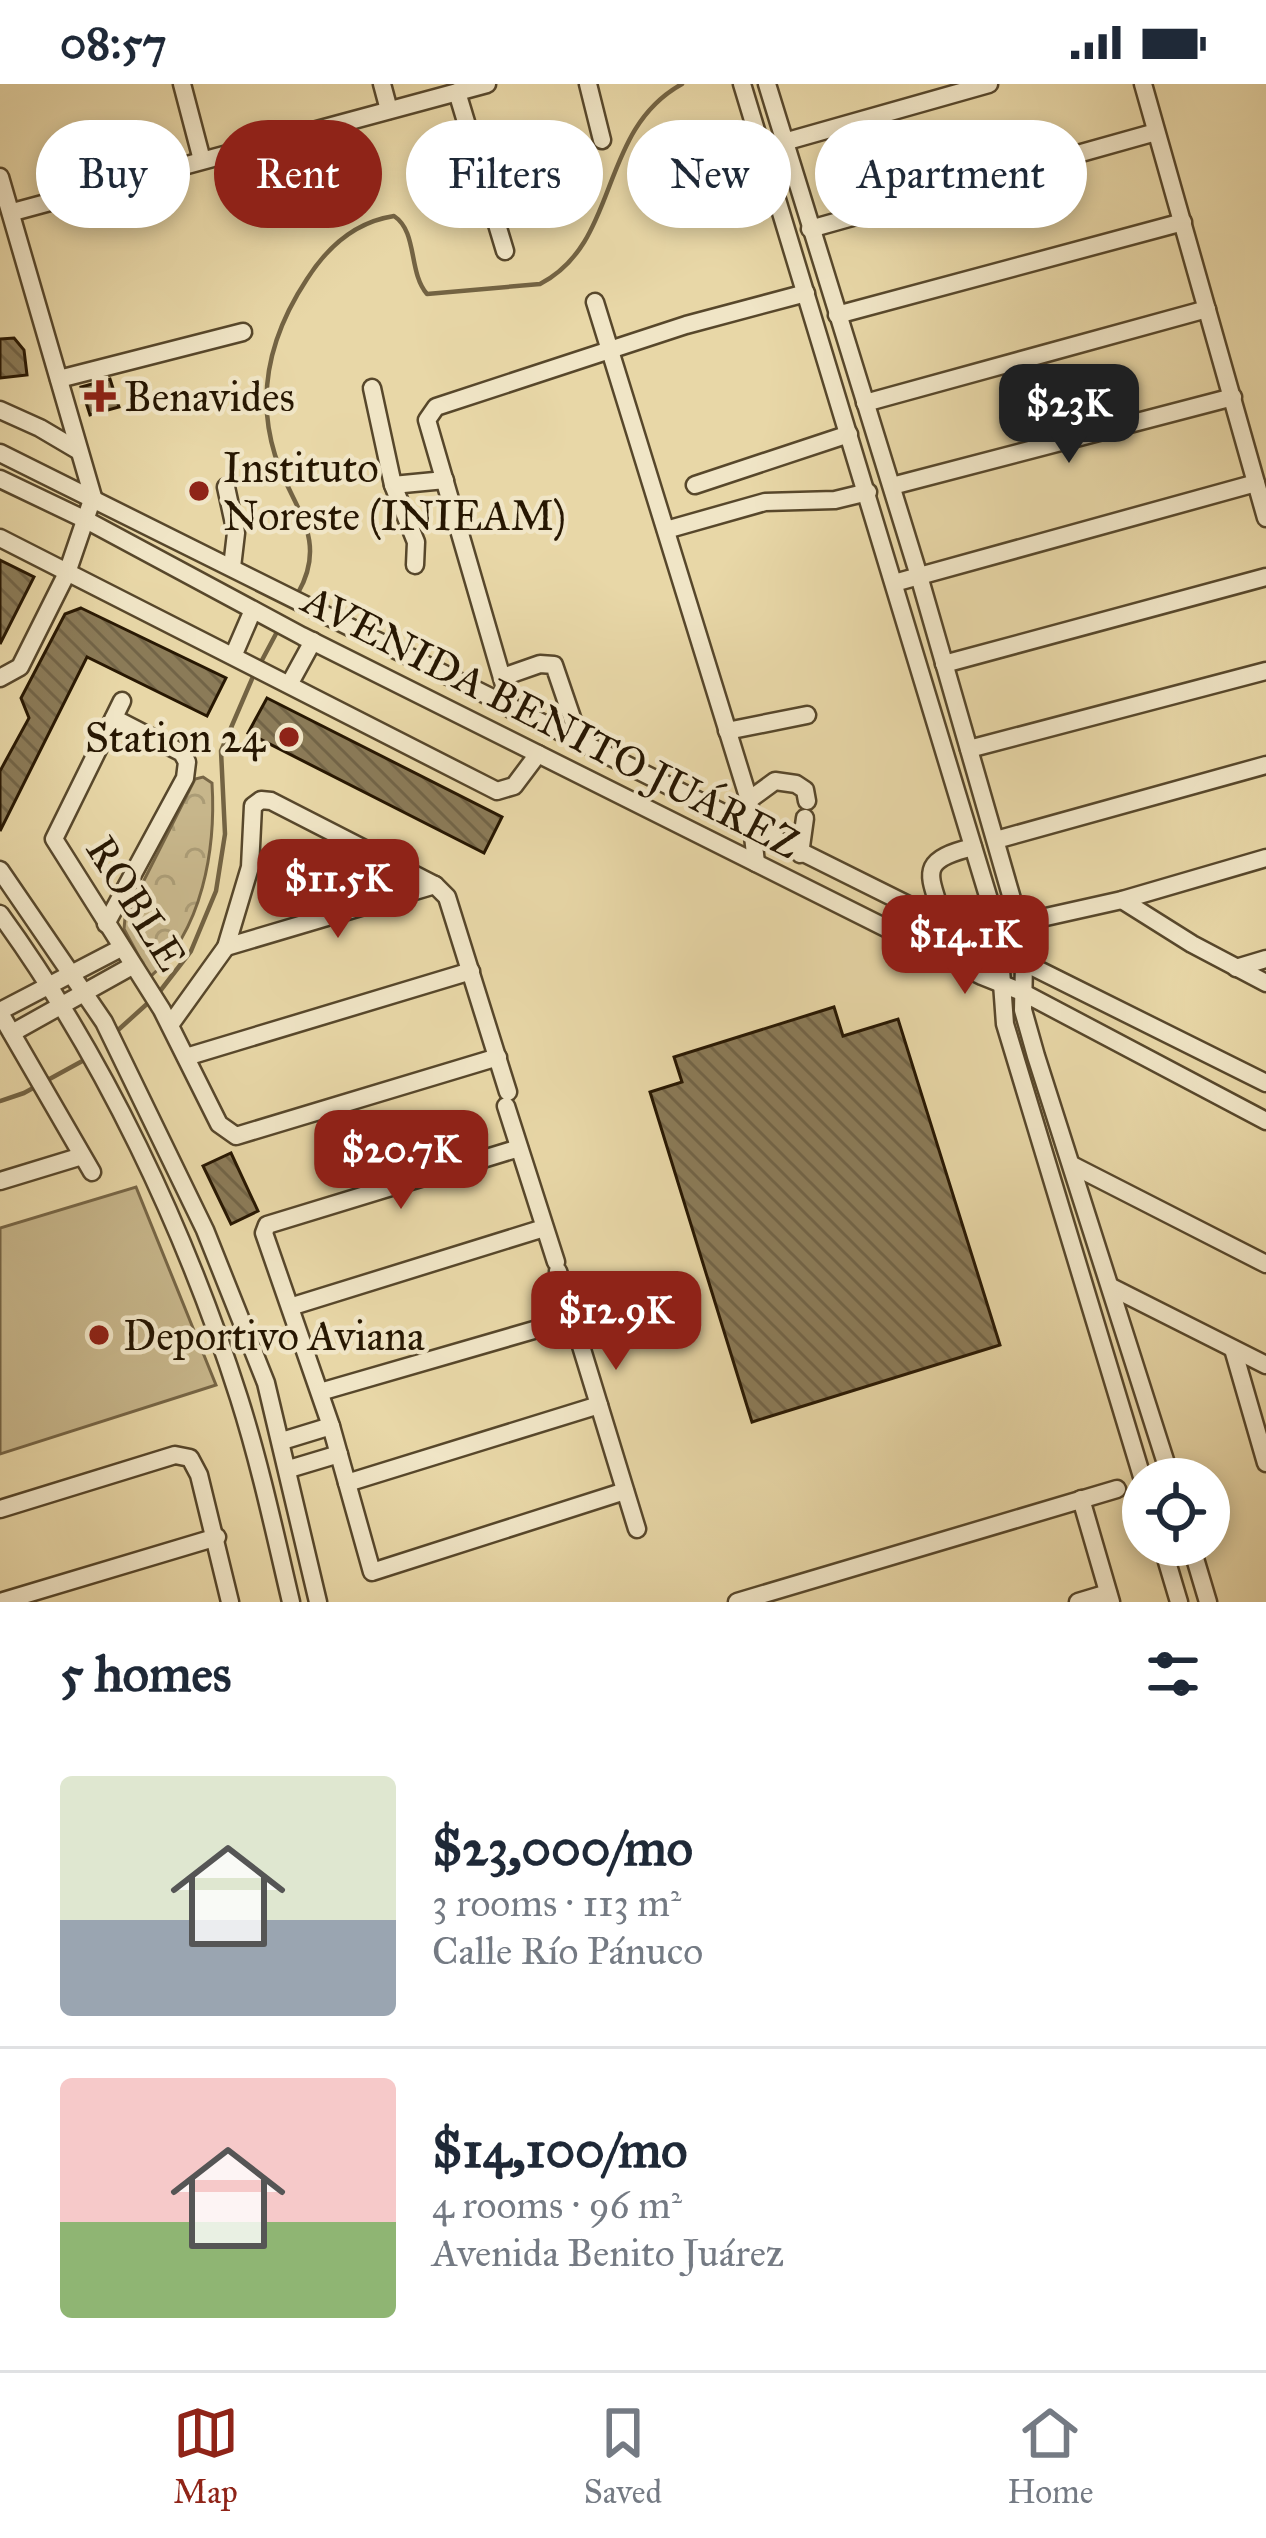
<!DOCTYPE html>
<html lang="en">
<head>
<meta charset="utf-8">
<style>
	body { margin:0; font-family:"IM FELL Great Primer",serif; background:#f2f2f3; color:#1f2937; height:100vh; display:flex; flex-direction:column; font-size:45px; white-space:nowrap }
	* { box-sizing:border-box; margin:0 }
	p { font-size:39px; color:#747a83 }
	.icon { flex:none; width:66px; height:66px; fill:none; stroke:currentColor; stroke-width:2; stroke-linecap:round; stroke-linejoin:round }
	.map { position:relative; height:1518px; overflow:hidden }
	.panel { display:flex; flex-direction:column; background:#fff; flex:1 }
	.panel>* { flex:none }
	.top-card { position:absolute; left:36px; top:36px; width:1194px; height:108px; display:flex; gap:24px }
	.fabs { position:absolute; left:1122px; top:1374px; display:grid; gap:24px }
	.fabs a { display:grid; place-items:center; width:108px; height:108px; border-radius:50%; background:#fff; box-shadow:0 6px 18px #0003; font-size:60px }
	.price { position:absolute; translate:-50% -102px; padding:0 27px; border-radius:24px; background:#8f2418; color:#fff; font-size:39px; line-height:78px; filter:drop-shadow(0 3px 6px #0008) }
	.price::after { content:''; position:absolute; left:50%; top:72px; width:36px; height:27px; margin-left:-18px; background:inherit; clip-path:polygon(0 0,100% 0,50% 100%) }
	.price.selected { background:#222; color:#fff }
	ul { padding:0; list-style:none }
	li { display:flex; align-items:center; gap:36px; height:300px; padding:0 60px }
	li+li { border-top:3px solid #e0e1e3 }
	li span { display:grid; place-items:center; flex:none; width:336px; height:240px; border-radius:12px; color:#555 }
	li>.icon { margin-inline-start:auto }
	span .icon { width:144px; height:144px; fill:#fffc; stroke-width:1 }
	li b { font-size:51px }
	h2 { display:flex; justify-content:space-between; align-items:center; height:144px; padding:0 60px; font-size:51px }
	.pill { padding:0 42px; border-radius:54px; background:#fff; box-shadow:0 6px 18px #0003; font-size:42px; line-height:108px }
	.pill.selected { background:#8f2418; color:#fff }
	.status { display:flex; justify-content:space-between; align-items:center; height:84px; padding:0 60px; background:#fff; direction:ltr }
	.status svg { height:33px; fill:currentColor }
	.tabs { display:flex; justify-content:space-around; align-items:center; height:168px; border-top:3px solid #e0e1e3; background:#fff; font-size:33px; color:#747a83 }
	.tabs a { display:grid; justify-items:center; gap:6px }
	.tabs .selected { color:#8f2418 }
	.map>svg:first-child { display:block }
</style>
</head>
<body>
<div class="status"><b>08:57</b><svg viewBox="0 0 49 12"><path d="M0 12V9h3v3zM5 12V6h3v6zM10 12V3h3v9zM15 12V0h3v12zM26 1h20v11H26zM47 4h2v5h-2z"/></svg></div>
<div class="map">
<svg width="1266" height="1518" viewBox="0 0 1266 1518">
	<defs>
		<pattern id="forest-crowns" width="20" height="18" patternUnits="userSpaceOnUse" patternTransform="scale(3)"><rect width="20" height="18" fill="#c7b68b"/><path d="M2 6a3 3 0 1 1 6 0M12 15a3 3 0 1 1 6 0" fill="none" stroke="#ab9c76"/></pattern>
		<pattern id="building-back-hatch" width="6" height="6" patternUnits="userSpaceOnUse" patternTransform="scale(3)"><rect width="6" height="6" fill="#8b7b58"/><path d="M-1 5l2 2M0 0l6 6M5-1l2 2" fill="none" stroke="#726447"/></pattern>
	</defs>
	<rect width="100%" height="100%" fill="#e8d7a7"/>
	<filter id="stains"><feTurbulence type="fractalNoise" baseFrequency=".00167" numOctaves="4"/><feColorMatrix values="0 0 0 0 .2 0 0 0 0 .09 0 0 0 0 .02 0 0 0 .5 -.17"/></filter>
	<radialGradient id="worn" r=".72"><stop offset=".6" stop-color="#630" stop-opacity="0"/><stop offset="1" stop-color="#630" stop-opacity=".3"/></radialGradient>
	<polygon fill="#c7b68b" stroke="#776646" stroke-width="3" points="136,1103 216,1301 0,1370 0,1144"/>
	<path fill="url(#forest-crowns)" stroke="#776646" stroke-width="3" d="M203 693 212 699C216 764 203 847 150 893L124 845 125 834 195 695Z"/>
	<g fill="none" stroke-linecap="round" stroke-linejoin="round">
		<g stroke="#736343" stroke-width="4.5">
			<path d="M298 509C330 453 290 421 275 371 255 307 272 248 307 195 328 162 355 138 394 132 418 148 408 188 427 210L540 200C621 158 597 47 682 0"/>
			<polyline points="261,578 278,546"/>
			<polyline points="157,911 191,867 216,807 225,750 221,667 255,588"/>
			<polyline points="117,947 148,919"/>
			<polyline points="0,1017 24,1009 86,975"/>
		</g>
	</g>
	<g fill="url(#building-back-hatch)" stroke="#271702" stroke-width="3">
		<polygon points="14,254 24,266 27,291 0,294 0,255"/>
		<polygon points="110,295 119,323 90,331 81,303"/>
		<polygon points="0,476 34,493 0,560"/>
		<polygon points="81,524 226,594 207,632 87,573 0,747 0,687 29,634 21,614 65,530"/>
		<polygon points="267,614 502,733 484,769 248,649"/>
		<polygon points="834,923 843,952 898,935 1000,1261 752,1338 650,1008 682,998 674,973"/>
		<polygon points="231,1069 258,1127 231,1140 203,1082"/>
	</g>
	<g fill="none" stroke-linecap="round" stroke-linejoin="round">
		<defs>
			<g id="minor">
				<polyline points="182,0 202,76"/>
				<polyline points="382,0 389,26"/>
				<polyline points="588,0 602,56"/>
				<polyline points="742,0 998,845 1005,940 1143,1396"/>
				<polyline points="767,0 919,492 1019,839 1024,879 1023,926 1036,972 1171,1395"/>
				<polyline points="1143,0 1266,434"/>
				<polyline points="457,8 505,167"/>
				<polyline points="784,58 989,0"/>
				<polyline points="0,93 93,413 67,489 20,583 0,594"/>
				<polyline points="13,128 487,0"/>
				<polyline points="810,145 1156,48"/>
				<polyline points="595,218 749,716 756,779"/>
				<polyline points="837,231 1183,138"/>
				<polyline points="59,295 243,248"/>
				<polyline points="372,304 393,401"/>
				<polyline points="865,319 1207,225"/>
				<polyline points="0,326 40,344 79,367"/>
				<polyline points="0,369 1266,999"/>
				<polyline points="0,395 88,437 302,552 982,892 1022,908 1266,1037"/>
				<polyline points="695,401 849,350"/>
				<polyline points="892,402 1233,313"/>
				<polyline points="226,403 236,449 232,483"/>
				<polyline points="666,446 765,418 835,416 868,408"/>
				<polyline points="0,454 497,707 514,702 538,670"/>
				<polyline points="415,481 416,458 393,401 445,396"/>
				<polyline points="894,499 1256,399"/>
				<polyline points="234,570 253,526"/>
				<polyline points="944,580 1266,493"/>
				<polyline points="503,593 540,580 554,581 581,660"/>
				<polyline points="290,599 313,557"/>
				<polyline points="122,617 54,755 162,926 219,1040 236,1052 498,973"/>
				<polyline points="511,625 427,336 436,323 686,241 806,209"/>
				<polyline points="727,647 807,631"/>
				<polyline points="969,665 1266,587"/>
				<polyline points="749,716 775,697 796,700 805,706 807,717"/>
				<polyline points="996,756 1266,681"/>
				<polyline points="800,770 805,734"/>
				<polyline points="0,786 104,938 205,1146 266,1299 318,1518"/>
				<polyline points="1122,816 1192,860 1266,899"/>
				<path d="M0 830C104 973 185 1145 239 1314 260 1380 275 1450 291 1518"/>
				<polyline points="1019,839 1122,816 1266,774"/>
				<polyline points="106,840 185,694 187,678 182,669 114,634"/>
				<path d="M945 843C932 792 912 778 973 763"/>
				<polyline points="226,863 435,801"/>
				<polyline points="1236,884 1266,875"/>
				<polyline points="0,927 121,864"/>
				<polyline points="0,929 92,1088"/>
				<polyline points="170,941 226,863 250,783 253,722 261,716 271,717 435,801 447,813 508,1008"/>
				<polyline points="12,949 132,882"/>
				<polyline points="186,973 471,887"/>
				<polyline points="506,1022 556,1178"/>
				<polyline points="519,1064 267,1141 264,1149 331,1342 372,1488 625,1407"/>
				<polyline points="1072,1081 1266,1180"/>
				<polyline points="0,1097 82,1072"/>
				<polyline points="558,1187 637,1445"/>
				<polyline points="1111,1203 1266,1281"/>
				<polyline points="293,1222 544,1144"/>
				<polyline points="1233,1265 1266,1379"/>
				<polyline points="320,1308 572,1235"/>
				<polyline points="282,1357 331,1342"/>
				<polyline points="289,1385 339,1370"/>
				<polyline points="347,1399 599,1321"/>
				<polyline points="1081,1415 1111,1518"/>
				<polyline points="0,1425 175,1371 190,1374 199,1391 230,1518"/>
				<polyline points="1162,1461 1179,1518"/>
				<polyline points="1191,1461 1208,1518"/>
				<polyline points="0,1518 217,1453"/>
				<polyline points="737,1518 1117,1405"/>
				<polyline points="1078,1518 1108,1509"/>
			</g>
		</defs>
		<use href="#minor" stroke="#57472b" stroke-width="21"/>
		<use href="#minor" stroke="#f0e5c6" stroke-width="16"/>
	</g>
	<g fill="#8f2418" stroke="#f0e5c6" stroke-width="4.5">
		<path d="M94 294h12v12h12v12h-12v12h-12v-12h-12v-12h12z"/>
		<circle cx="199" cy="407" r="12"/>
		<circle cx="289" cy="653" r="12"/>
		<circle cx="99" cy="1251" r="12"/>
	</g>
	<g text-anchor="middle" stroke-width="9" stroke-linejoin="round" paint-order="stroke">
		<g font-size="42" fill="#271702" stroke="#f0e5c6" text-anchor="start">
			<text x="124" y="327">Benavides</text>
			<text x="223" y="398">Instituto<tspan x="223" dy="48">Noreste (INIEAM)</tspan></text>
			<text x="265" y="668" text-anchor="end">Station 24</text>
			<text x="123" y="1266">Deportivo Aviana</text>
		</g>
		<g font-size="42" fill="#271702" stroke="#f0e5c6">
			<text transform="translate(552 637) rotate(27)" y="15">AVENIDA BENITO JUÁREZ</text>
			<text transform="translate(137 819) rotate(58)" y="15">ROBLE</text>
		</g>
	</g>
	<rect width="100%" height="100%" filter="url(#stains)"/>
	<rect width="100%" height="100%" fill="url(#worn)"/>
</svg>
<div class="fabs">
<a><svg class="icon" aria-label="locate" viewBox="0 0 24 24"><circle cx="12" cy="12" r="6"/><path d="M12 2v4M12 18v4M2 12h4M18 12h4"/></svg></a>
</div>
<b class="price selected" style="left:1069px;top:382px">$23K</b>
<b class="price" style="left:338px;top:857px">$11.5K</b>
<b class="price" style="left:965px;top:913px">$14.1K</b>
<b class="price" style="left:401px;top:1128px">$20.7K</b>
<b class="price" style="left:616px;top:1289px">$12.9K</b>
<div class="top-card">
<a class="pill">Buy</a>
<a class="pill selected">Rent</a>
<a class="pill">Filters</a>
<a class="pill">New</a>
<a class="pill">Apartment</a>
</div>
</div>
<section class="panel">
<h2>5 homes<svg class="icon" aria-label="filters" viewBox="0 0 24 24"><path d="M4 7h16M4 17h16"/><circle cx="9" cy="7" r="2"/><circle cx="15" cy="17" r="2"/></svg></h2>
<ul>
<li><span style="background:linear-gradient(#dfe7d0 60%,#9aa5b1 0)"><svg class="icon" aria-label="home" viewBox="0 0 24 24"><path d="M3 11l9-7 9 7M6 9v11h12V9"/></svg></span><div><b>$23,000/mo</b><p>3 rooms · 113 m²</p><p>Calle Río Pánuco</p></div></li>
<li><span style="background:linear-gradient(#f6c9c9 60%,#8fb573 0)"><svg class="icon" aria-label="home" viewBox="0 0 24 24"><path d="M3 11l9-7 9 7M6 9v11h12V9"/></svg></span><div><b>$14,100/mo</b><p>4 rooms · 96 m²</p><p>Avenida Benito Juárez</p></div></li>
</ul>
</section>
<nav class="tabs">
<a class="selected"><svg class="icon" aria-label="map" viewBox="0 0 24 24"><path d="M3 6l6-2 6 2 6-2v14l-6 2-6-2-6 2zM9 4v14M15 6v14"/></svg>Map</a>
<a><svg class="icon" aria-label="saved" viewBox="0 0 24 24"><path d="M7 4h10v16l-5-4-5 4z"/></svg>Saved</a>
<a><svg class="icon" aria-label="home" viewBox="0 0 24 24"><path d="M3 11l9-7 9 7M6 9v11h12V9"/></svg>Home</a>
</nav>
</body>
</html>
